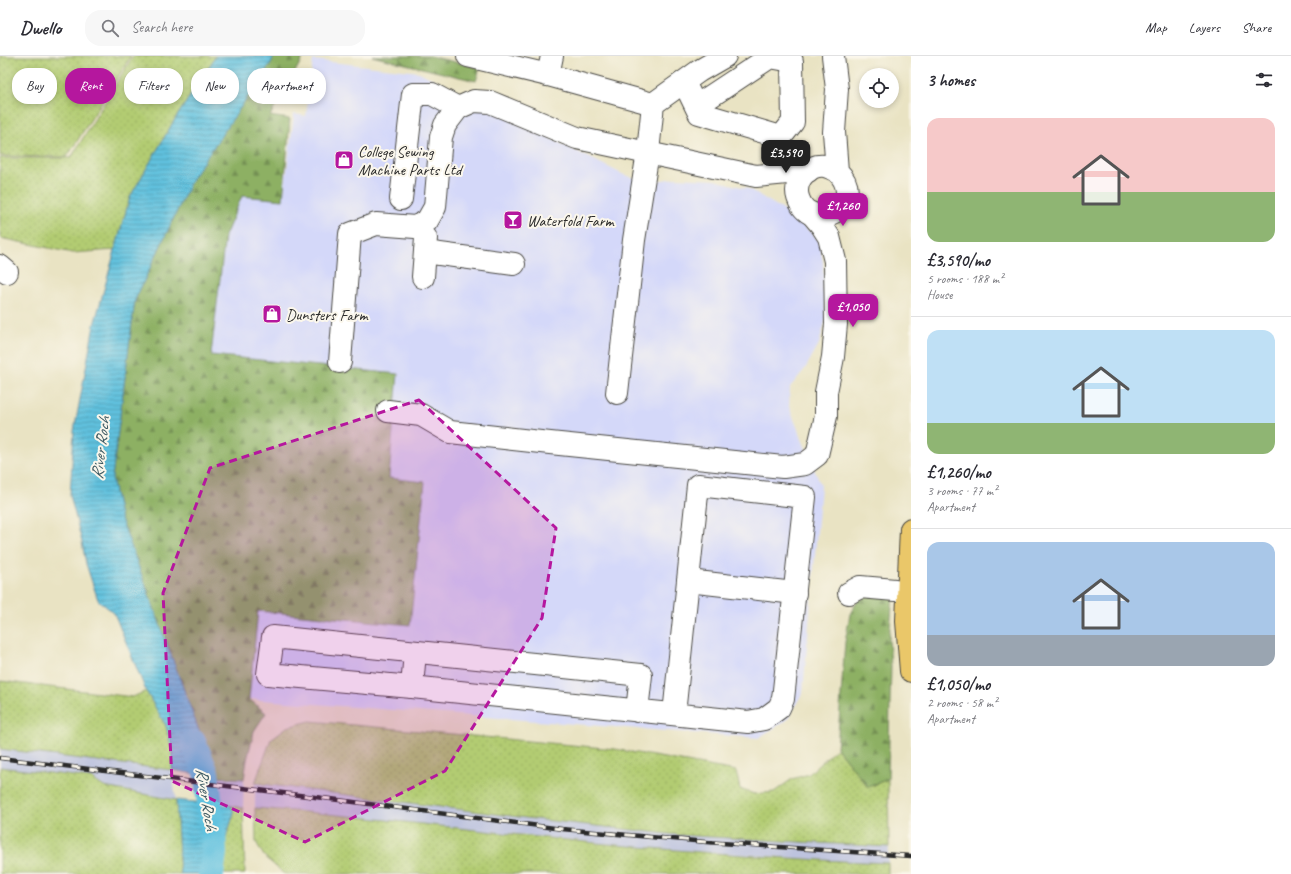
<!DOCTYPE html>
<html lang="en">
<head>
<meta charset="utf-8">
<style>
	body { margin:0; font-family:Caveat,sans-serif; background:#f7f7f7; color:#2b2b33; height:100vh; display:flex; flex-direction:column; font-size:15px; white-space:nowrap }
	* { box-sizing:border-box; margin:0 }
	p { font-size:13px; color:#7c7c81 }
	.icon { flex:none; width:22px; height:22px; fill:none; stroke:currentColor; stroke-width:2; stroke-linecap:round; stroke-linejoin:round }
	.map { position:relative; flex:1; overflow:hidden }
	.drawer { display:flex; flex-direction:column; background:#fff; width:380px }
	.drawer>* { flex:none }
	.guide { position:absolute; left:12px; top:12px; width:380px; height:36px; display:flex; gap:8px }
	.fabs { position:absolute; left:859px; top:12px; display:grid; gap:8px }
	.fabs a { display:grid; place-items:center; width:40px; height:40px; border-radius:50%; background:#fff; box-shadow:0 2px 6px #0003; font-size:20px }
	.price { position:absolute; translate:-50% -34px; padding:0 9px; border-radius:8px; background:#b5179e; color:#fff; font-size:13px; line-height:26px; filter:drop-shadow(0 1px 2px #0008) }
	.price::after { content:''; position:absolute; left:50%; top:24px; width:12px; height:9px; margin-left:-6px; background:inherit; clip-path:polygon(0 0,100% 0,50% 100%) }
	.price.on { background:#222; color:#fff }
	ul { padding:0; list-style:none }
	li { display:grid; align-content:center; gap:8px; height:212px; padding:0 16px }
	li+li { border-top:1px solid #e1e1e2 }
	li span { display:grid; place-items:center; height:124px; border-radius:12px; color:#555 }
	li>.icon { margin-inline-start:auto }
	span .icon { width:72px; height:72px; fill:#fffc; stroke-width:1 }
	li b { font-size:17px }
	h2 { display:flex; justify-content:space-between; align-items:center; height:48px; padding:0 16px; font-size:17px }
	.pill { padding:0 14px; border-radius:16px; background:#fff; box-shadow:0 2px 6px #0003; font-size:14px; line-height:36px }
	.pill.on { background:#b5179e; color:#fff }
	header { display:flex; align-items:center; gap:24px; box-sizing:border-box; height:56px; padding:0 20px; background:#fff; border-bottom:1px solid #e1e1e2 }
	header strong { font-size:19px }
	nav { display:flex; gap:22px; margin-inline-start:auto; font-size:14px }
	.search { width:280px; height:36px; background:#f7f7f7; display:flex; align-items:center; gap:10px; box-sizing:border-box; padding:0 14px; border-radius:16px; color:#7c7c81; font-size:15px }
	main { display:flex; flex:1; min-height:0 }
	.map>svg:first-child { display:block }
</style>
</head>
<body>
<header>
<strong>Dwello</strong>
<div class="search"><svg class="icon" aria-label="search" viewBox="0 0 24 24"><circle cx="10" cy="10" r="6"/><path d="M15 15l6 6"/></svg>Search here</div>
<nav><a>Map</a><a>Layers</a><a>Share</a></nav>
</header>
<main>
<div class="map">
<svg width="911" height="818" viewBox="0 0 911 818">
	<defs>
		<pattern id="grass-dots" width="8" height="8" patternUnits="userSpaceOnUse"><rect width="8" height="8" fill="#b2cc72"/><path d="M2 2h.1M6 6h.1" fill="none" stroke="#99af63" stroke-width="1.8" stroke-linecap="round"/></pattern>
		<pattern id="forest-firs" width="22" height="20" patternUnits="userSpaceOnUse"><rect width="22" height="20" fill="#8db064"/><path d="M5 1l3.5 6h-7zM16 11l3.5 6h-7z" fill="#738f53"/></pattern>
		<pattern id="water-rules" width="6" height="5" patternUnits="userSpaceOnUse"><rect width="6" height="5" fill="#60c1de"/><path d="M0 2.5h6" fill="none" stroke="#4f9db4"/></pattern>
	</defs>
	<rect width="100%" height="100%" fill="#fbf7ec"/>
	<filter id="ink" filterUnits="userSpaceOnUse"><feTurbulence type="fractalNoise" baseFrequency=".025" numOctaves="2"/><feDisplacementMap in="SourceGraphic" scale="8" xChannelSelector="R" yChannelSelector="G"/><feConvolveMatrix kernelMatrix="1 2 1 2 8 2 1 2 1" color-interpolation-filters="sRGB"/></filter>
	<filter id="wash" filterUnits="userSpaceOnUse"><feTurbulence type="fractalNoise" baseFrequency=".012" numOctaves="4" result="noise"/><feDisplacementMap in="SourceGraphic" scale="16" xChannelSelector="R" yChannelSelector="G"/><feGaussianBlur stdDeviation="0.9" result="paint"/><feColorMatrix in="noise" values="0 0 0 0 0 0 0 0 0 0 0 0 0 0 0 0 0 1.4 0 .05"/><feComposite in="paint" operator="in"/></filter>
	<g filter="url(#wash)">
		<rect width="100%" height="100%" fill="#e9e3c3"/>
		<polygon fill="#d4d8f9" points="313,4 419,16 624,119 649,126 676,122 714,124 749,133 792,159 819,184 823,206 826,263 819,288 805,313 790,331 789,351 821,430 803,636 787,664 758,682 249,643 258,555 410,569 425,427 389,422 211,299 225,180 242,140 283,144 294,58 306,60"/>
		<g fill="#bdc3de">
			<polygon points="0,693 172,714 176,744 103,731 91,722 0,711"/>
			<polygon points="216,721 244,723 243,752 223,749"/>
			<polygon points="255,727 534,763 678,779 889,791 888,807 840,805 639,791 320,757 255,752"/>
		</g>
		<g fill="url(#grass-dots)" stroke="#6e7c4e">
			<polygon points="0,0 131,0 67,101 0,100"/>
			<polygon points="133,0 216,0 172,68 130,141 115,194 73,197 0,182 0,102 71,102"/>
			<polygon points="0,625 133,641 146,635 166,670 172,693 172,714 0,693"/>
			<polygon points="310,665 615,693 736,715 740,733 754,738 774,736 792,723 809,718 837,692 868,731 888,723 889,791 678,779 534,763 255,727 271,683 287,671"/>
			<polygon points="0,711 91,722 104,731 176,744 180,818 0,818"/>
			<polygon points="231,750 243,752 245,818 222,818 220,800 234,757"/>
			<path d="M255 752C383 761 511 780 639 791 722 798 805 804 888 807V818H284L264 800 256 786Z"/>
		</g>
		<g fill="url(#forest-firs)" stroke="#5c6e48">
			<polygon points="274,0 304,0 270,60 290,63 283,144 242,140 225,180 211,299 398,318 389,422 425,426 410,569 258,555 249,643 266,657 254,675 247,704 244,723 216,721 120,460 112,422 135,244 193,121 271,7"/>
			<polygon points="372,0 430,0 480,12 476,25"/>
			<polygon points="871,539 893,540 889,583 891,610 888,723 868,731 837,692 845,586 850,558 858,544"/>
		</g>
		<g fill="url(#water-rules)" stroke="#467684">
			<polygon points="216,0 274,0 271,7 193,121 135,244 112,422 120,460 216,721 172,714 172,693 166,670 146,635 114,557 98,544 86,508 82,486 70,439 74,375 94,269 130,141 172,68"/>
			<polygon points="176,744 231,750 234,757 220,800 222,818 180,818"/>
		</g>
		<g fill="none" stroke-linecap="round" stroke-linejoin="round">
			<polyline stroke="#60c1de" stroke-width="26" points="193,686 206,717 213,772 214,797 211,818"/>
		</g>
	</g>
	<g filter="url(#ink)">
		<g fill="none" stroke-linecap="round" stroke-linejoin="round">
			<defs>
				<g id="minor">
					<polyline points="468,0 548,19"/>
					<polyline points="552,0 548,19 653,48"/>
					<path d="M833 0 837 33 834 76 837 115C867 145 821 176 802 150 799 145 797 141 797 135 797 121 810 108 825 110 829 111 833 113 837 115"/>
					<polyline points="684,26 699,57 781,81 793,66 792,5 770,1 696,50"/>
					<polyline points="401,143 413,38 432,38 458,52"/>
					<polyline points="425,196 514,208"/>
					<polyline points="0,210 7,216"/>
					<polyline points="423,221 426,182"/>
					<polyline points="340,306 350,178 376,168 415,171 427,165 435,151 441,81 445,69 458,52 474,45 490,46 577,82 756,120 808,115"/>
					<polyline points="617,337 634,184 648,96 653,48 699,15 725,0"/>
					<polyline points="388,355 421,359 450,376 550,387 783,411 805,408 817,399 826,360 826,336 833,301 836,268 835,205 829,181 822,170 811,157"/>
					<polyline points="688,525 795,537"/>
					<polyline points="849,537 860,531 895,534"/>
					<polyline points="412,631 415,596"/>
					<polyline points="637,655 641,619 273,581 268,618 412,631 748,666 764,663 779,652 783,643 805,441 698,429 674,658"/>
				</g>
				<polyline id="highway" points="911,473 907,565 911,615"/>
			</defs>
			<use href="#minor" stroke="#484742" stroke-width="24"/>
			<use href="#highway" stroke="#484742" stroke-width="24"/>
			<use href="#minor" stroke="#fff" stroke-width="22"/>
			<use href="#highway" stroke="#eac769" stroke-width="22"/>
			<defs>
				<polyline id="rail" points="0,702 323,742 562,773 706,786 911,800"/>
			</defs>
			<use href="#rail" stroke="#2b2b2b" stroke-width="4.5"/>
			<use href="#rail" stroke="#fbf7ec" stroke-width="3" stroke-dasharray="9" stroke-linecap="butt"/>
		</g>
	</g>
	<path fill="#b5179e" fill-opacity="0.2" stroke="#b5179e" stroke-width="3" stroke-dasharray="8 5" stroke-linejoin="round" d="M419 344 556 472 542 562 445 715 305 786 172 725 163 537 210 412Z"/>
	<defs>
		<symbol id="shop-square" viewBox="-11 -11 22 22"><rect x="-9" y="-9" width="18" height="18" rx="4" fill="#b5179e" stroke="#fbf7ec"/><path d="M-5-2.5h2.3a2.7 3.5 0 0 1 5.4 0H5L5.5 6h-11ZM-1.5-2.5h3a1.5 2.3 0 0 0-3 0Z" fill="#fff"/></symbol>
		<symbol id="bar-square" viewBox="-11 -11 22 22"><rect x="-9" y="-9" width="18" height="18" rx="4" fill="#b5179e" stroke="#fbf7ec"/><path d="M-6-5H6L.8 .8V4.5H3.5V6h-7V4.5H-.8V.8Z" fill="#fff"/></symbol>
	</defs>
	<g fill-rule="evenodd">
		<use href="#shop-square" x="333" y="93" width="22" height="22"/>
		<use href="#bar-square" x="502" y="153" width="22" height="22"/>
		<use href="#shop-square" x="261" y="247" width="22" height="22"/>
	</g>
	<g text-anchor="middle" stroke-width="4" stroke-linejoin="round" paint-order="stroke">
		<g font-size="16" fill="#2b2b2b" stroke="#fbf7ec" text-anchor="start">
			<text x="358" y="101">College Sewing<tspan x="358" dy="18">Machine Parts Ltd</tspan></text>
			<text x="527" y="170">Waterfold Farm</text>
			<text x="286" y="264">Dunsters Farm</text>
		</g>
		<g font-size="17" font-style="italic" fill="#3b5861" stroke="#fbf7ec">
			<text transform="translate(100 392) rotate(-83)" y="6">River Roch</text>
			<text transform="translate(207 743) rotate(81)" y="6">River Roch</text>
		</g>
	</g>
</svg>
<div class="fabs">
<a><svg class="icon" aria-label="locate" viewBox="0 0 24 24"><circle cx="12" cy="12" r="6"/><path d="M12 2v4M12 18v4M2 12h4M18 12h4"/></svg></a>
</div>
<b class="price on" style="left:786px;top:118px">£3,590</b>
<b class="price" style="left:843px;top:171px">£1,260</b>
<b class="price" style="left:853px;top:272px">£1,050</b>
<div class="guide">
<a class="pill">Buy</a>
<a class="pill on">Rent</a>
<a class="pill">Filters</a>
<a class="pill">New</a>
<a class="pill">Apartment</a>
</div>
</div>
<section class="drawer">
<h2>3 homes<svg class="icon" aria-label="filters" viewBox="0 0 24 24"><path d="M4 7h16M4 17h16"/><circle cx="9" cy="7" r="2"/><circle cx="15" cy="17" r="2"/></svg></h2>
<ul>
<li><span style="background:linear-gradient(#f6c9c9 60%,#8fb573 0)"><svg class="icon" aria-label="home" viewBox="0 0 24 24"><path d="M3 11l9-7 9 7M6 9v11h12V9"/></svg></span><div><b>£3,590/mo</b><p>5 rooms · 188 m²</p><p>House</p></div></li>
<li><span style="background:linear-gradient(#bfe0f5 75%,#8fb573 0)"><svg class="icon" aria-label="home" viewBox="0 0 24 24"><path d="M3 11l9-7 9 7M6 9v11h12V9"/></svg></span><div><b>£1,260/mo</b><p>3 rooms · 77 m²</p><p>Apartment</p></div></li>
<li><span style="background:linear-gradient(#a9c7e8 75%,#9aa5b1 0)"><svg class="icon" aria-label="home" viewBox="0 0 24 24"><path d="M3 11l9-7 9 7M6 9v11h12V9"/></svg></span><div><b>£1,050/mo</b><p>2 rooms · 58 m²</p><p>Apartment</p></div></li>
</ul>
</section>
</main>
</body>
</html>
